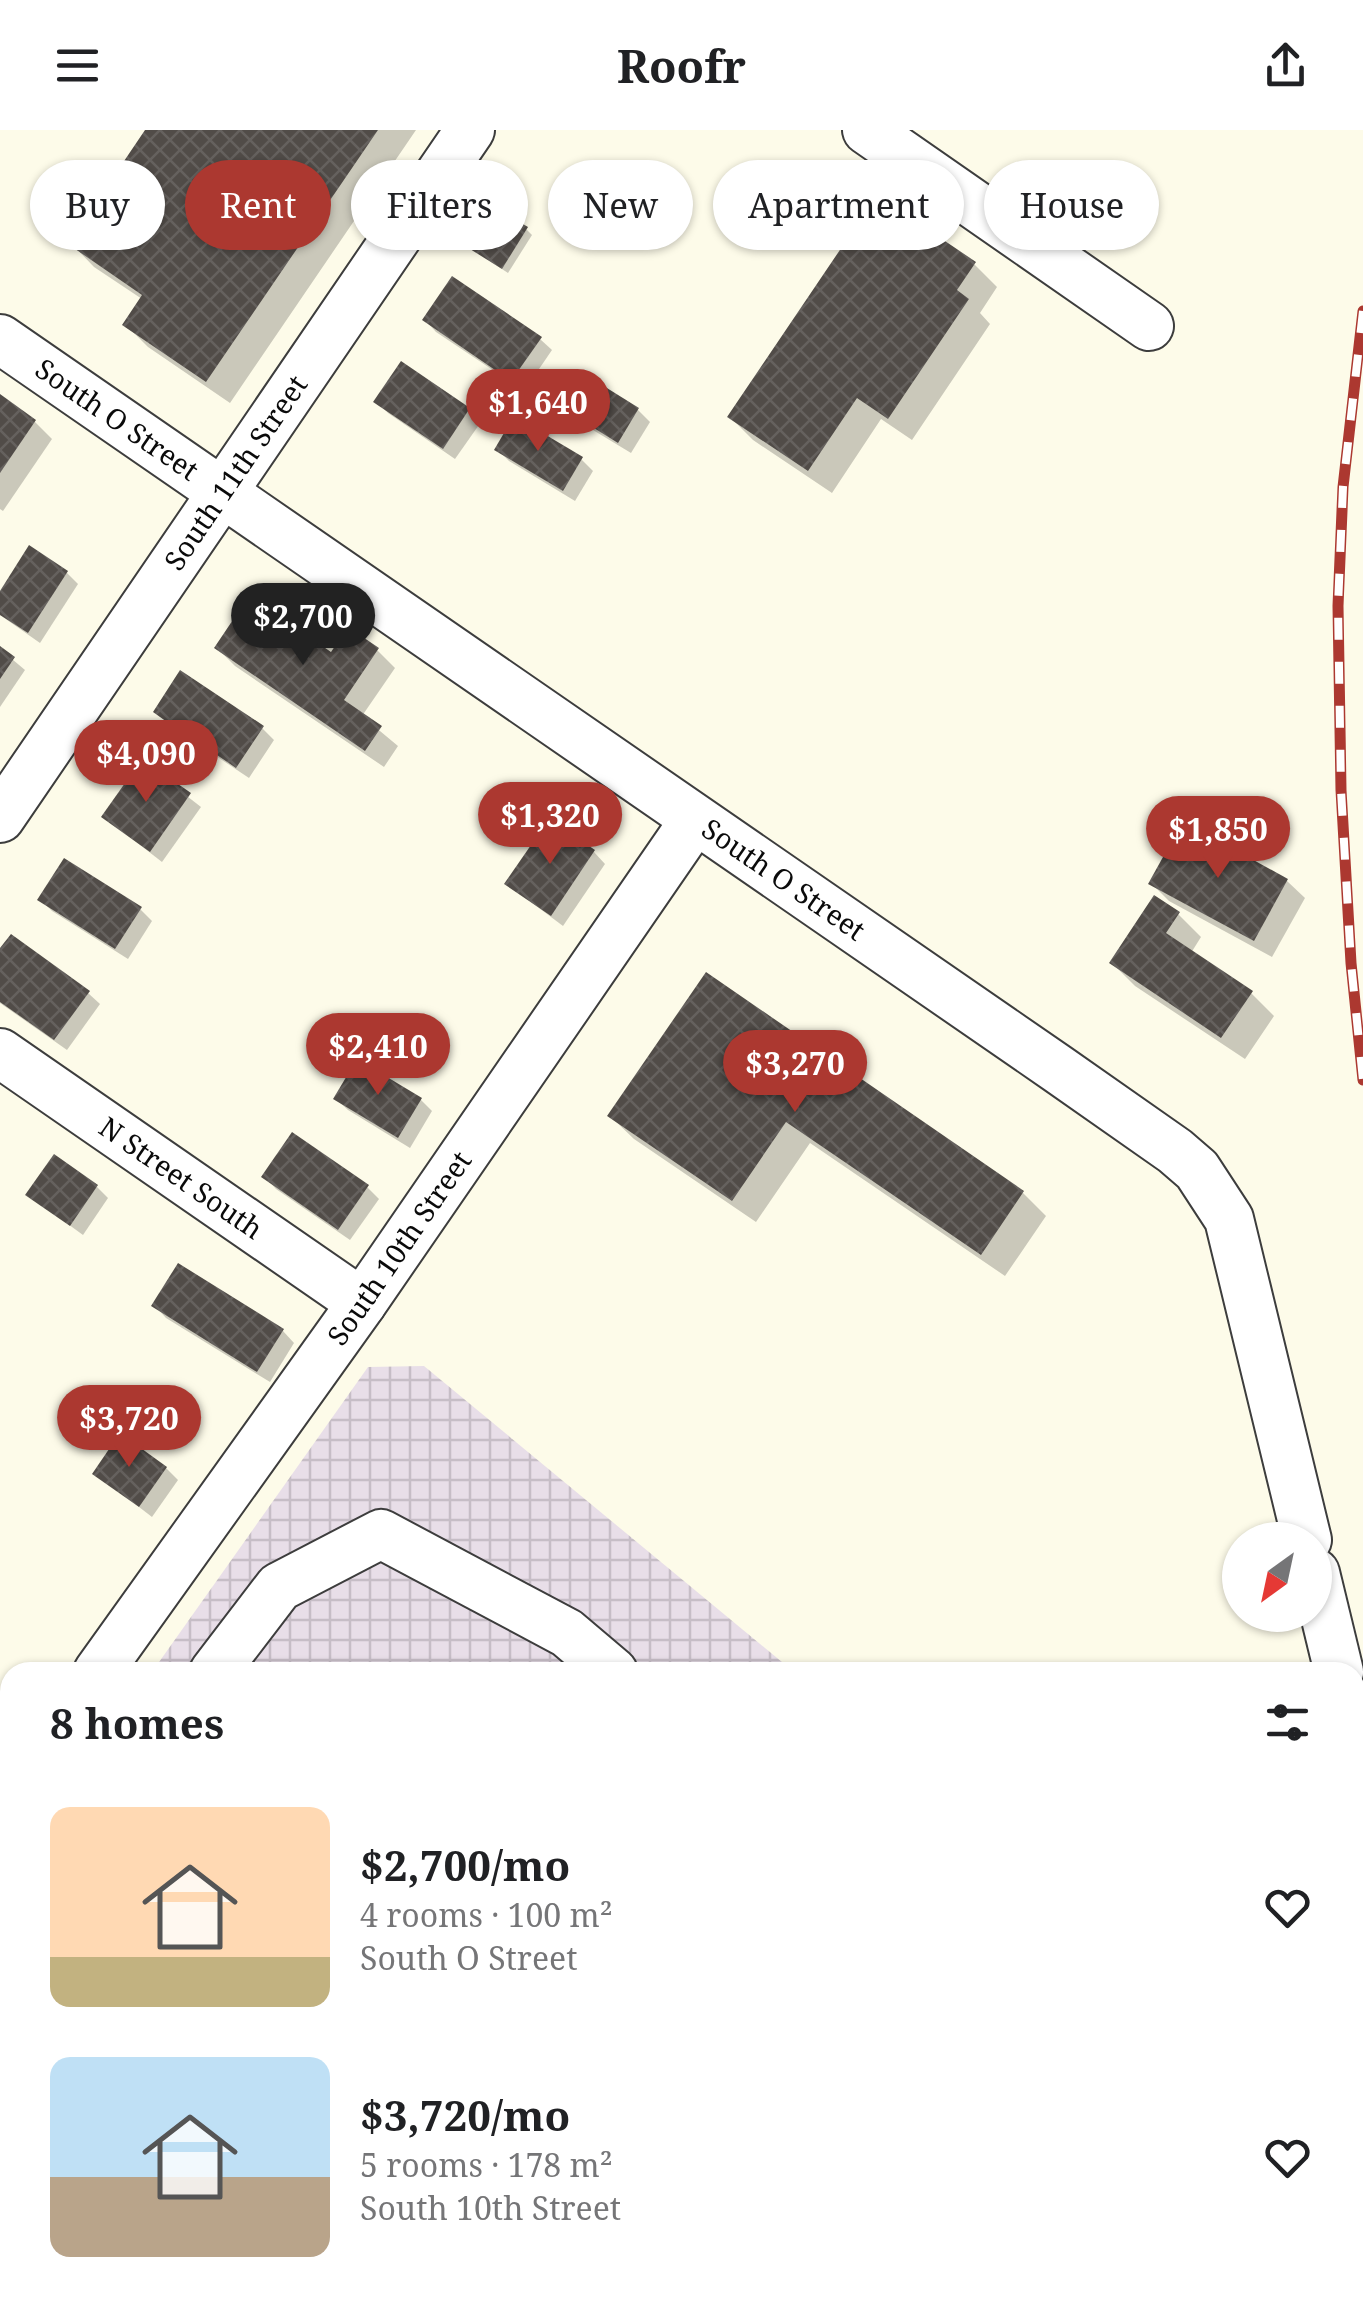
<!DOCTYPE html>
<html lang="en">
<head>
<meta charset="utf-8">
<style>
	body { margin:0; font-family:"Noto Serif",serif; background:#f6f6f6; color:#202124; height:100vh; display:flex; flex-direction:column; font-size:38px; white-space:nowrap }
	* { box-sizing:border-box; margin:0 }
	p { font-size:32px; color:#757577 }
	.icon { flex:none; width:55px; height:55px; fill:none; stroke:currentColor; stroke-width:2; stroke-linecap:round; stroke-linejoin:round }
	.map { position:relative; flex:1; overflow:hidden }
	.sheet { position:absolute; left:0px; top:1532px; width:1365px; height:642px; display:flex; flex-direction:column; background:#fff; border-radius:30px 30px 0 0; box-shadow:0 2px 8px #0004 }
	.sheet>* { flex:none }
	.top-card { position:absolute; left:30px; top:30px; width:1305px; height:90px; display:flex; gap:20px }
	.needle { width:65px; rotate:213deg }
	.controls { position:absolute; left:1222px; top:1392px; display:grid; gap:20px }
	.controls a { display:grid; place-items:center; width:110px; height:110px; border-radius:50%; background:#fff; box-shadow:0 2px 8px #0004; font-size:50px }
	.price { position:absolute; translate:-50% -85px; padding:0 22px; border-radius:35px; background:#ac3830; color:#fff; font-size:32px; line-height:65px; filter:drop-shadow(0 2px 5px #0008) }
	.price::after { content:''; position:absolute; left:50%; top:60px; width:30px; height:22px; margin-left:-15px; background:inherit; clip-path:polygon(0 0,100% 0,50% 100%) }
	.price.active { background:#222; color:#fff }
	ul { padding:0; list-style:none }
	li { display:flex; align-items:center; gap:30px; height:250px; padding:0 50px }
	li span { display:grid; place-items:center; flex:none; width:280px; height:200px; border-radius:20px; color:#555 }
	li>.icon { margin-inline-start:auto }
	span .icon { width:120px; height:120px; fill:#fffc; stroke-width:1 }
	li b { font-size:42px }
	h2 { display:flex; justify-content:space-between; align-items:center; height:120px; padding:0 50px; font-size:42px }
	.tag { padding:0 35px; border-radius:45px; background:#fff; box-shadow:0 2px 8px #0004; font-size:35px; line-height:90px }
	.tag.active { background:#ac3830; color:#fff }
	header { display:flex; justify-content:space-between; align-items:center; height:130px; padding:0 50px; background:#fff; font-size:45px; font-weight:700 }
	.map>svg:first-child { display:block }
</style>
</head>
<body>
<header><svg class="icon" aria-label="menu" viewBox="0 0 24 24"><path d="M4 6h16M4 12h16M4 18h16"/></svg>Roofr<svg class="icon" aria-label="share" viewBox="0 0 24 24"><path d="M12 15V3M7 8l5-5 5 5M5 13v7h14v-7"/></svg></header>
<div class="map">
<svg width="1363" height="2174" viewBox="0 0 1363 2174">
	<defs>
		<pattern id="industrial-grid" width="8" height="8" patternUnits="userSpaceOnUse" patternTransform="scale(2.5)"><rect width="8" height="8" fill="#e8dee8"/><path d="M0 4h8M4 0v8" fill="none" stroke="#c6bdc6"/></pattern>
		<pattern id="building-cross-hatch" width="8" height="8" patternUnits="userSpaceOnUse" patternTransform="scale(2.5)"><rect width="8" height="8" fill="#514c48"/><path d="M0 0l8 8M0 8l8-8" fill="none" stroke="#65615e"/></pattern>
	</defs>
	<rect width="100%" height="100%" fill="#fdfbe9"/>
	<g fill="url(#industrial-grid)">
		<polygon points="424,1236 794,1542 152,1542 368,1237"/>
		<polygon points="10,1743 10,2165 788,2165 789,2174 0,2174 0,1757"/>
	</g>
	<g fill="#0003">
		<polygon points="148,0 416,0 230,273 148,217 125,194 142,169 94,137 71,113"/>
		<polygon points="526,99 532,105 508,143 479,124"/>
		<polygon points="974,134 997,157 980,183 990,194 912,310 881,289 832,363 753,310 730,287"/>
		<polygon points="425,190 540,209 552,220 524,261 436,202"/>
		<polygon points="402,234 469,280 481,292 455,329 388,283 377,271"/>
		<polygon points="595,254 638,280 650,292 631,323 588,297 576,285"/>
		<polygon points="0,267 35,292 52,309 3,381 0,379"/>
		<polygon points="497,319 581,329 593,341 575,371 509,331"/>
		<polygon points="67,443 78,454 40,513 0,485 0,465"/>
		<polygon points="217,518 332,525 377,520 395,538 362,586 398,616 384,637 235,536"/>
		<polygon points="0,519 25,540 0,577"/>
		<polygon points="156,581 262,598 274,610 249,648 213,624 200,643 157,611 168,594"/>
		<polygon points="143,632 201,677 162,732 104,687"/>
		<polygon points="594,722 605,734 563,796 507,754"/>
		<polygon points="1287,751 1305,768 1272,827 1169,771 1151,753"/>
		<polygon points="40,769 140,779 152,791 128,829 52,781"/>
		<polygon points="1178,784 1201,807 1191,823 1251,863 1274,886 1245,929 1135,856 1112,833"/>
		<polygon points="0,823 88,863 100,874 67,920 0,873"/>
		<polygon points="706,846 1023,1063 1046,1086 1005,1146 810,1013 756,1092 634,1009 610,986"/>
		<polygon points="336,969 420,969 432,981 410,1018 348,980"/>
		<polygon points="265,1047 367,1057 379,1069 350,1110 276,1059"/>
		<polygon points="97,1057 108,1068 83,1105 28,1065"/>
		<polygon points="155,1176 283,1201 294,1213 270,1252 166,1188"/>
		<polygon points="166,1338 178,1350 152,1387 95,1343"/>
	</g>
	<g fill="url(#building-cross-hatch)">
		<polygon points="145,0 378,0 206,252 122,195 142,165 68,114"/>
		<polygon points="877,65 976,132 957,160 969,169 888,289 857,268 808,341 727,287"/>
		<polygon points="496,78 528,97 502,139 470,119"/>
		<polygon points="452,146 542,207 511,251 422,190"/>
		<polygon points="401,231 470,278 443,319 373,272"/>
		<polygon points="594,250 639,278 618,313 573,285"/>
		<polygon points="0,264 36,290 0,343"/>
		<polygon points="514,286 583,327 563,361 494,320"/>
		<polygon points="29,415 68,441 28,503 0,485 0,461"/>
		<polygon points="249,466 331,522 348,497 379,518 344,570 382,596 365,621 214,518"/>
		<polygon points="0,516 15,527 0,549"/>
		<polygon points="180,540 264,596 236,638 201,614 187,633 154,611 167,592 153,582"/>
		<polygon points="142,629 191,663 150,722 101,687"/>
		<polygon points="549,689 595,720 551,786 504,754"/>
		<polygon points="1183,691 1288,749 1254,811 1148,754"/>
		<polygon points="64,728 142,777 115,819 37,770"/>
		<polygon points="1154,765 1180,782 1166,803 1253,861 1221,908 1109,833"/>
		<polygon points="11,804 90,861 54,910 0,872 0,818"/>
		<polygon points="706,842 1024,1061 981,1125 786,992 732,1071 607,986"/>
		<polygon points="357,929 422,968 398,1008 333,969"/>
		<polygon points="292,1002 369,1055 338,1100 261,1047"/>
		<polygon points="54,1024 98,1055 70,1096 25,1065"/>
		<polygon points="178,1133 284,1199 257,1242 151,1176"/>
		<polygon points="120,1303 167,1337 139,1377 92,1344"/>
	</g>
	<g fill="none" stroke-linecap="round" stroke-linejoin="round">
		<defs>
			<g id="minor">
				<polyline points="867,0 1149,196"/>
				<path id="s1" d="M0 209 1058 939 1175 1021 1197 1040 1229 1089 1307 1410"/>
				<path id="s2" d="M0 688 470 0"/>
				<path id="s3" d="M0 923 362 1173"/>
				<polyline points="1315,1443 1339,1542"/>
				<path id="s4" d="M98 1542 362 1173 694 691"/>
				<polyline points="214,1542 279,1457 381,1404 567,1503 613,1542"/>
				<polyline points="1355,1598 1363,1627"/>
				<polyline points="0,1679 10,1665"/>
				<polyline points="820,2165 821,2174"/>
			</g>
			<g id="major">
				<polyline points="1355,1940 1363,1928"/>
				<polyline points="1201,2174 1207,2165"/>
			</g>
		</defs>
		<use href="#minor" stroke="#3d3d3d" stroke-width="52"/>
		<use href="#major" stroke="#1b1b1b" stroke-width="60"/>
		<use href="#minor" stroke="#fff" stroke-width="48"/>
		<use href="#major" stroke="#ebda6b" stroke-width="55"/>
		<defs>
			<polyline id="rail" points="1363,181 1343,357 1338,476 1341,660 1351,833 1363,950"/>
		</defs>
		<use href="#rail" stroke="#ac3830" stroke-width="11"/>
		<use href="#rail" stroke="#fff" stroke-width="8" stroke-dasharray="22" stroke-linecap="butt"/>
	</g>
	<g text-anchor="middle" stroke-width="10" stroke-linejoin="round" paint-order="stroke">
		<g font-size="28" fill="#0a0a0a" stroke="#fff">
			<text dy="10" stroke="none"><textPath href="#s1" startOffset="142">South O Street</textPath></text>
			<text dy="10" stroke="none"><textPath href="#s2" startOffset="418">South 11th Street</textPath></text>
			<text dy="10" stroke="none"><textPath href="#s1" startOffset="952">South O Street</textPath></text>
			<text dy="10" stroke="none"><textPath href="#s3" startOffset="220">N Street South</textPath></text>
			<text dy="10" stroke="none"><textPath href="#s4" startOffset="520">South 10th Street</textPath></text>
		</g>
	</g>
</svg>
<div class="controls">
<a><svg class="needle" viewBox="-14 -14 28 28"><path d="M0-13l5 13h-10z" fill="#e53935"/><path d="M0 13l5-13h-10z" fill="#757577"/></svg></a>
</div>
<b class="price" style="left:538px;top:324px">$1,640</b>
<b class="price active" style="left:303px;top:538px">$2,700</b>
<b class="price" style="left:146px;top:675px">$4,090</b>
<b class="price" style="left:550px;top:737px">$1,320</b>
<b class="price" style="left:1218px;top:751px">$1,850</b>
<b class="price" style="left:378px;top:968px">$2,410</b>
<b class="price" style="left:795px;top:985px">$3,270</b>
<b class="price" style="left:129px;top:1340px">$3,720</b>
<div class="top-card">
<a class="tag">Buy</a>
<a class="tag active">Rent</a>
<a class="tag">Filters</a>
<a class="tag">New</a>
<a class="tag">Apartment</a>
<a class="tag">House</a>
</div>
<section class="sheet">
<h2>8 homes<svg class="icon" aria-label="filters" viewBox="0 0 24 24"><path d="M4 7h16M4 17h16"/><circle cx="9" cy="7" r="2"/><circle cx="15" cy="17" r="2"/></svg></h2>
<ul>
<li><span style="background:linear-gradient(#ffd9b3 75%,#c2b280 0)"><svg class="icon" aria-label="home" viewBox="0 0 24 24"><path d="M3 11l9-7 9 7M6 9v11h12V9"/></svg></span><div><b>$2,700/mo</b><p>4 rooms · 100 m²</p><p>South O Street</p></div><svg class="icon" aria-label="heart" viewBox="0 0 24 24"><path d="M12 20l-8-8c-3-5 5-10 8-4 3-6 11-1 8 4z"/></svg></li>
<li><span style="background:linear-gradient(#bfe0f5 60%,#b9a48a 0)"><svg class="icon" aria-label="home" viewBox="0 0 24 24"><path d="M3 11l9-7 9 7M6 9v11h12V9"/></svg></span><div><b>$3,720/mo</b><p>5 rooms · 178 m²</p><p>South 10th Street</p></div><svg class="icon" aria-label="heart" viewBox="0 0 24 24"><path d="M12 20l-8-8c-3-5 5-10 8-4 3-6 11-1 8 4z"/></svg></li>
</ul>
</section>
</div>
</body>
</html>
